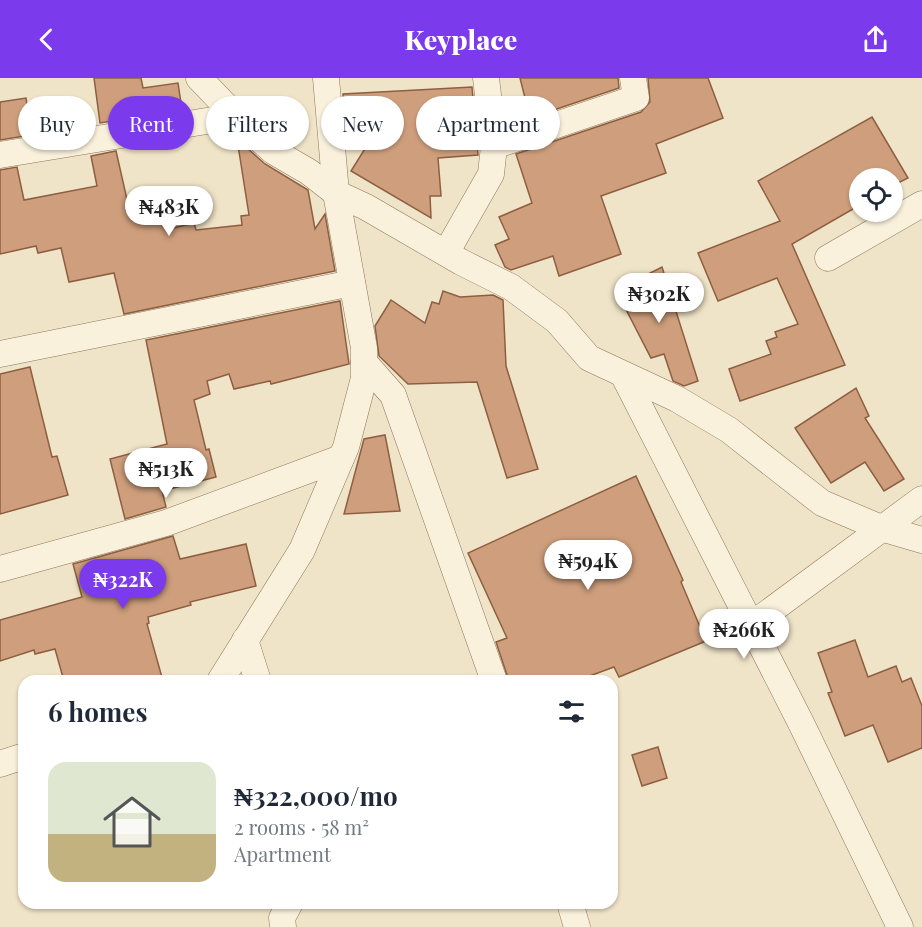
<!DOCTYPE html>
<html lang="en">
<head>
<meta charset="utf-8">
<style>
	body { margin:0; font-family:"Playfair Display",serif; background:#f6f6f7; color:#1f2937; height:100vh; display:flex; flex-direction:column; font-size:22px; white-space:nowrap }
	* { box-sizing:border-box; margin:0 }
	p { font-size:20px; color:#747a83 }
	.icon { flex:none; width:33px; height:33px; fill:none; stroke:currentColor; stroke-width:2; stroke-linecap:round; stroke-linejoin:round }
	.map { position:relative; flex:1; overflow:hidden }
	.side { position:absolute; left:18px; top:597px; width:600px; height:234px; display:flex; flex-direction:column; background:#fff; border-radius:18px; box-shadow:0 2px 4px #0004 }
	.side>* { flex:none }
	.banner { position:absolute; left:18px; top:18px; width:600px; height:54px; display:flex; gap:12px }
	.tools { position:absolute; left:849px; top:90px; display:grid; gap:12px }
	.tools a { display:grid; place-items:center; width:54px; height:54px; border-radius:50%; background:#fff; box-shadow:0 2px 4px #0004; font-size:30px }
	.price { position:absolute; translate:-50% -51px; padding:0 14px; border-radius:21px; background:#fff; color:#222; font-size:20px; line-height:39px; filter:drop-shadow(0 2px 3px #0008) }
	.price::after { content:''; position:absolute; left:50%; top:36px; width:18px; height:14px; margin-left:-9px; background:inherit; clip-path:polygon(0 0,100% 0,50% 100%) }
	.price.on { background:#7c3aed; color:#fff }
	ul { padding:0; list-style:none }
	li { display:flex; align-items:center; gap:18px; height:150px; padding:0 30px }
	li span { display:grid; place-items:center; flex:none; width:168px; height:120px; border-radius:18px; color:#555 }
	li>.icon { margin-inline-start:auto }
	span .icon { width:72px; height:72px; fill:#fffc; stroke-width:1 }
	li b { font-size:26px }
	h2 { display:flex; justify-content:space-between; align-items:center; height:72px; padding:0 30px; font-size:26px }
	.tag { padding:0 21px; border-radius:27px; background:#fff; box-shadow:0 2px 4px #0004; font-size:21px; line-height:54px }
	.tag.on { background:#7c3aed; color:#fff }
	header { display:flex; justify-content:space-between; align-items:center; height:78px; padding:0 30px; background:#7c3aed; color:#fff; font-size:27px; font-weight:800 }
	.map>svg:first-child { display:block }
</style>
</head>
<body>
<header><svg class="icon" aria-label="back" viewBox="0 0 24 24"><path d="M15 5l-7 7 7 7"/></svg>Keyplace<svg class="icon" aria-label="share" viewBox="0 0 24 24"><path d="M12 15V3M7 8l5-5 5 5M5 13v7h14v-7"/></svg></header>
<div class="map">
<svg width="922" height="849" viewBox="0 0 922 849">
	<rect width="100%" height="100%" fill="#f0e4c8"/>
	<g fill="#cf9f7d" stroke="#8d5f41" stroke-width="1.5">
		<polygon points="94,0 141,0 143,10 178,5 182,32 100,45"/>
		<polygon points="520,0 618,0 619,10 530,40"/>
		<polygon points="648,0 708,0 723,40 656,66 666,95 601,118 621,176 559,198 553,178 511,192 505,189 495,167 509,161 499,139 532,125 516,76 641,34 650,24"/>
		<polygon points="472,9 478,77 438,80 441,118 430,118 431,140 351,93 383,42 345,45 343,16"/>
		<polygon points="26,20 31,57 0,62 0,24"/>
		<polygon points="872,39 908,100 892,108 892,100 860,100 860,127 792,166 845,287 740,323 729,291 771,276 766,263 777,259 775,254 798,246 777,200 718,223 698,175 780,143 758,103"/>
		<polygon points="237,61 265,86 308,112 315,151 325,136 335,193 124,236 114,195 69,204 61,170 38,175 36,168 0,176 0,92 17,89 24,122 97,108 91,78 116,73 128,126 161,118 169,151 194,145 196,152 242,147 241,138 249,137"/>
		<polygon points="662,189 698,303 684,308 673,303 664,276 651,280 616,212"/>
		<polygon points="443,213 460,219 493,217 503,222 506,288 538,391 507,400 477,304 408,306 379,278 375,248 391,222 425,245 432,224 439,226"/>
		<polygon points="340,223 349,286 271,306 270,303 234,311 229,296 207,303 210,316 194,322 206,372 209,371 216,399 162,413 166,429 125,441 110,381 167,366 146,262"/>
		<polygon points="30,289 52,379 57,378 68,417 0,436 0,296"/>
		<polygon points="856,310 869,338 865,340 904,401 884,413 865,384 831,405 795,350"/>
		<polygon points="385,357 400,433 344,436 364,361"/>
		<polygon points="636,398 683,502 681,504 706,563 619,599 614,589 576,603 509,603 496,564 507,560 468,475"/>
		<polygon points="173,458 180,481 246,466 256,508 190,524 191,527 148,539 149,545 147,546 163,603 64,603 55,571 35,576 34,572 0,583 0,542 82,519 73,486"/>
		<polygon points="855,562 868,599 896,588 902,604 911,600 922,628 922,670 888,684 873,647 845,658 828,615 832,614 818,575"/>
		<polygon points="658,669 667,700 642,708 632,677"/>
	</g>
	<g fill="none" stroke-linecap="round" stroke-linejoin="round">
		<defs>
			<g id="minor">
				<polyline points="199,0 246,49 273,73 309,94 336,115 366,129 461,184 511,209 557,243 589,280 677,321 729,352 822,425 881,450 922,462"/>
				<polyline points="494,68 636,20 633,0"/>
				<polyline points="0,77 237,38"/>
				<polyline points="446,175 491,96 494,68 486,0"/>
				<polyline points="828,180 922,126"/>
				<polyline points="0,276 352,205"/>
				<polyline points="364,284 393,317 494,603"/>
				<polyline points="624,298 801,645 900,849"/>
				<polyline points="0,491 166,445 341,380"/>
				<polyline points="750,548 922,421"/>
				<polyline points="245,562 258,603"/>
				<polyline points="220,603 302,472 346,369 364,300 364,270 336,115 326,0"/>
				<polyline points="0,686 24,678"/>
				<polyline points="570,825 577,849"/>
				<polyline points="283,849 282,840 290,825"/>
			</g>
		</defs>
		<use href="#minor" stroke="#8d765c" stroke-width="27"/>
		<use href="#minor" stroke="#faf1dc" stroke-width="26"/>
	</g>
</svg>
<div class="tools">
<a><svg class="icon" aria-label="locate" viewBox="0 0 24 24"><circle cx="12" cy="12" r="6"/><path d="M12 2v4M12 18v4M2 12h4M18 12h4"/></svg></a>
</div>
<b class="price" style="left:169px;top:159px">₦483K</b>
<b class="price" style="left:659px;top:246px">₦302K</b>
<b class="price" style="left:166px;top:421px">₦513K</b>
<b class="price" style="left:588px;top:513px">₦594K</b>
<b class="price on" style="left:123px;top:532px">₦322K</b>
<b class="price" style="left:744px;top:582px">₦266K</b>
<div class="banner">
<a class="tag">Buy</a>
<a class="tag on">Rent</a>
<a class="tag">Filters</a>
<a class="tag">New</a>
<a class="tag">Apartment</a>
</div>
<section class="side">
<h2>6 homes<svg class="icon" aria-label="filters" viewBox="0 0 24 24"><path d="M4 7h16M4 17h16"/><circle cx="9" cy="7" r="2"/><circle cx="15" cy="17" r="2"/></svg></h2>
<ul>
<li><span style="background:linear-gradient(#dfe7d0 60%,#c2b280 0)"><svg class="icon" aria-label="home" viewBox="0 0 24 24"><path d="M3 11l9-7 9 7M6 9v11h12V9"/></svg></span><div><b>₦322,000/mo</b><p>2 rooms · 58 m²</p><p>Apartment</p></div></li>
</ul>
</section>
</div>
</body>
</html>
